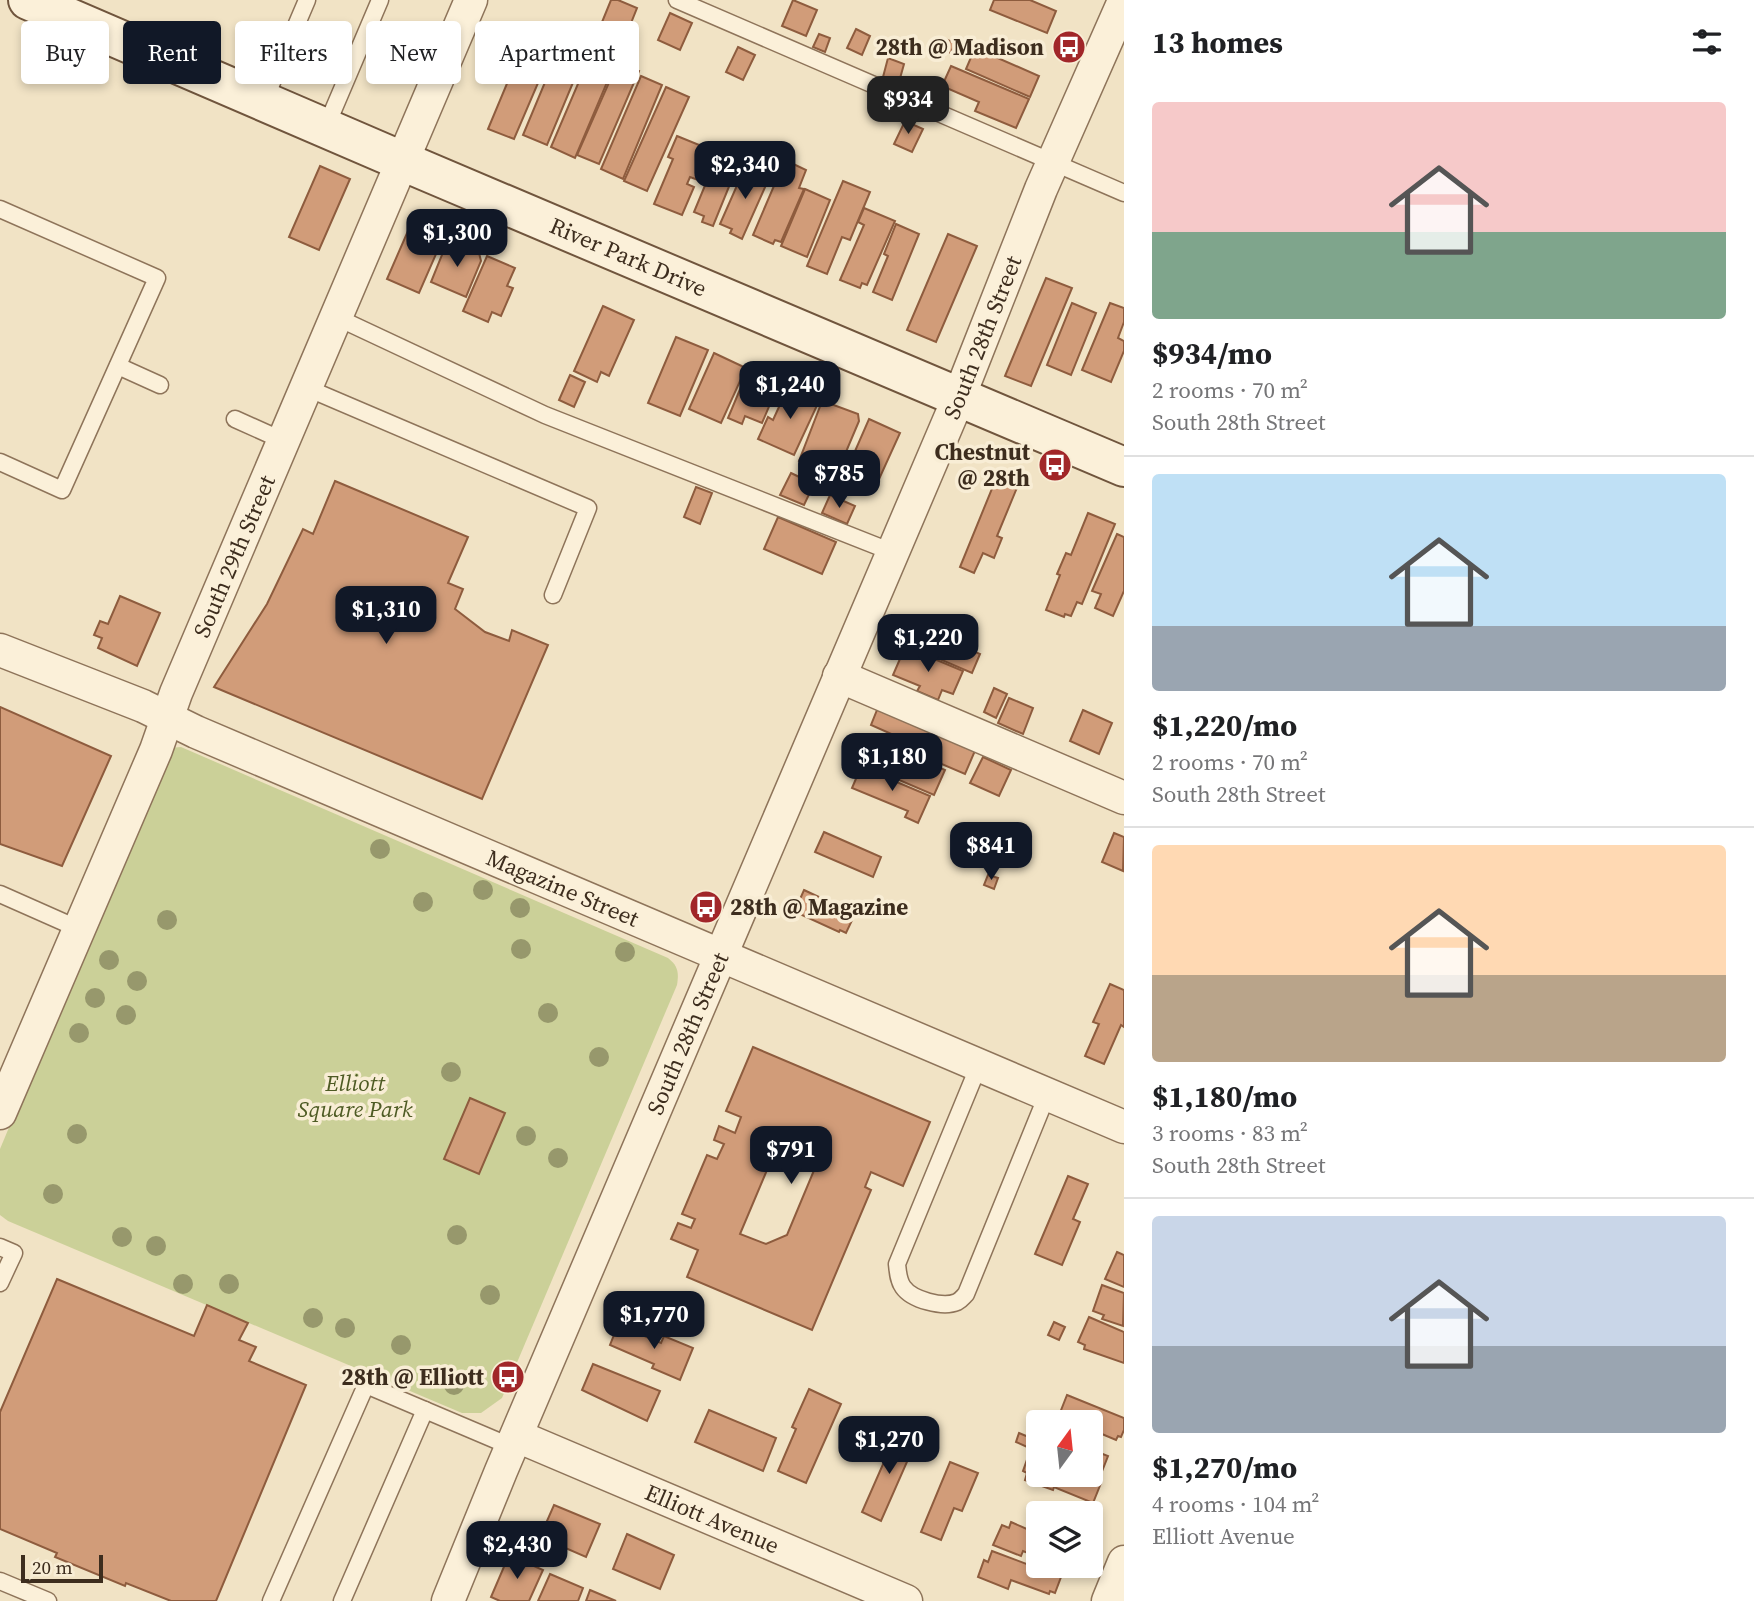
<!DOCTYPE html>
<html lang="en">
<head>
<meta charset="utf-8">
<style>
	body { margin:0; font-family:"Source Serif 4",serif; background:#f2f2f2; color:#202124; height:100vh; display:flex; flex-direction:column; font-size:26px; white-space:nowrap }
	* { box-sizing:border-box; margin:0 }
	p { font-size:23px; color:#757577 }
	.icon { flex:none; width:38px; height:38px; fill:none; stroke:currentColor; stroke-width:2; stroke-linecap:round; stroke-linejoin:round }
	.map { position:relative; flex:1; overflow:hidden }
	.sheet { display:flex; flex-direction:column; background:#fff; width:630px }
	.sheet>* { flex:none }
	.banner { position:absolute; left:21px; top:21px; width:665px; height:63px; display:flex; gap:14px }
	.needle { width:46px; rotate:15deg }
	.tools { position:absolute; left:1026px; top:1410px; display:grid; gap:14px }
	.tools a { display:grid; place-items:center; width:77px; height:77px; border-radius:7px; background:#fff; box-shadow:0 4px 10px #0003; font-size:35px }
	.scale { position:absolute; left:21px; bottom:18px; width:82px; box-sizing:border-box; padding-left:7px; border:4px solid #3d2d1e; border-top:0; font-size:19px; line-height:24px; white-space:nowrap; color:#3d2d1e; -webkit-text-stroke:5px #f8edd5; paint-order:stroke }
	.price { position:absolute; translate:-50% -60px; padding:0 16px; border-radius:14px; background:#111827; color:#fff; font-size:23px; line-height:46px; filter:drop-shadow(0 2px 4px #0008) }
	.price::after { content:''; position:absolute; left:50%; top:42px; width:21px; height:16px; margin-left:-10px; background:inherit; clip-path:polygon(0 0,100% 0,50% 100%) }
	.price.current { background:#222; color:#fff }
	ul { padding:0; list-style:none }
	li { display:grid; align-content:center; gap:14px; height:371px; padding:0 28px }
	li+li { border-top:2px solid #e0e0e0 }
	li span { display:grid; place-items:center; height:217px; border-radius:7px; color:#555 }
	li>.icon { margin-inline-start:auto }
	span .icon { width:126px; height:126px; fill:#fffc; stroke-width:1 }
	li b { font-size:30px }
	h2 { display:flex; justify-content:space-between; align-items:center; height:84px; padding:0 28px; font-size:30px }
	.tag { padding:0 24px; border-radius:7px; background:#fff; box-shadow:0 4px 10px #0003; font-size:24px; line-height:63px }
	.tag.current { background:#111827; color:#fff }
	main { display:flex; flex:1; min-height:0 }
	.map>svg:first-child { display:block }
</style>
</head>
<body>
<main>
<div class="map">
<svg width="1124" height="1601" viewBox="0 0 1124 1601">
	<rect width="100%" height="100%" fill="#f1e3c5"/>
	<path fill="#cbd098" d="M181 747 668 958C678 966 679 972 677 985L502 1398 481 1413H462L8 1221 0 1215V1149L164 757 170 748Z"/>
	<g fill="#d19c79" stroke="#8e5c3e" stroke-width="2" fill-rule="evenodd">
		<polygon points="611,0 618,0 637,8 625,38 600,27"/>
		<polygon points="793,0 817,10 806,36 782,26"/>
		<polygon points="994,0 1030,0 1056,11 1047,33 990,10"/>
		<polygon points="670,13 692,23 680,50 658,40"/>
		<polygon points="856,29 870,36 862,55 847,48"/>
		<polygon points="819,34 830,38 825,52 813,47"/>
		<polygon points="945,39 955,43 951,53 941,48"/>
		<polygon points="738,47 755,55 743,80 726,72"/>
		<polygon points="975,48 1039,76 1030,97 966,69"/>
		<polygon points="521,50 547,62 514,139 488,129"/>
		<polygon points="558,51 582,61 547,145 523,135"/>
		<polygon points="888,58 904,64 899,82 883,77"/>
		<polygon points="618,62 639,71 599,164 577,155"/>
		<polygon points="951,66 1029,99 1016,128 975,111 979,102 942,86"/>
		<polygon points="598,68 611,73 575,158 551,147 583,72 594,77"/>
		<polygon points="641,76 662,85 623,179 601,169"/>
		<polygon points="666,87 689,97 647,191 624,181"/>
		<polygon points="905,121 923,129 912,152 894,144"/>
		<polygon points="677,136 714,151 701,181 690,177 687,184 694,187 682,215 654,204 673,159 668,157"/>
		<polygon points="718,154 739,162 713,226 702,222 704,216 694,212"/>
		<polygon points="785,160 806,170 799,188 804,189 781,242 775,240 773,244 753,235"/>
		<polygon points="746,165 770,176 742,239 730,233 732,229 720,224"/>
		<polygon points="320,166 350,179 319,250 289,237"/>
		<polygon points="843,181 870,192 850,240 842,237 827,274 807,266"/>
		<polygon points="805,189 830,200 807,257 781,246"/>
		<polygon points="864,208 895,221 867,285 862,283 860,288 840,280 864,225 858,222"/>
		<polygon points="411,224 443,238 419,293 387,279"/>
		<polygon points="896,224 919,234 892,300 873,292 888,256 884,254"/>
		<polygon points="948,234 977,246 936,342 907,330"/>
		<polygon points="452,241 479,253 481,261 466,297 431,282 446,245"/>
		<polygon points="487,256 515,268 507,286 513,288 501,316 492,312 488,322 463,311"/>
		<polygon points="1046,278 1072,288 1031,386 1005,376"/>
		<polygon points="1072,303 1096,313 1071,375 1047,365"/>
		<polygon points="1110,303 1124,308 1124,322 1118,338 1124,341 1124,351 1111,382 1082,370"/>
		<polygon points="603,306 634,320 609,376 601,372 597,382 574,371"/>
		<polygon points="676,337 708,350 680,416 648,403"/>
		<polygon points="714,353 746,368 721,423 689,409"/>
		<polygon points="751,363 782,376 762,423 745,416 742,424 728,418"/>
		<polygon points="570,375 585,382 574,407 559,400"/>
		<polygon points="789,385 820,399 794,455 758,439 768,417 773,420"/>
		<polygon points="821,404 831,404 858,414 859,421 835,478 799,461"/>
		<polygon points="869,419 900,433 875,488 845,474"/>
		<polygon points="1000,469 1021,478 997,536 1002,538 994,558 983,553 974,573 960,567"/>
		<polygon points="791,473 814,484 804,505 780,495"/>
		<polygon points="335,481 468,537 448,583 463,589 455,609 485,632 509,641 512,630 548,645 482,799 214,687 267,604 303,529 313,534"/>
		<polygon points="696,487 712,493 700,524 684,517"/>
		<polygon points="830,495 855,506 847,524 822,513"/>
		<polygon points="1088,513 1115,524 1082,604 1077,602 1071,616 1065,614 1064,617 1046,610 1060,575 1057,574 1066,553 1071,555"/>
		<polygon points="778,517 836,542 822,574 764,549"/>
		<polygon points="1117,534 1124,537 1124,591 1113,616 1095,608 1101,594 1092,591"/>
		<polygon points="120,596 160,613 137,666 98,648 102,638 94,635 100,621 108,624"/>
		<polygon points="917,627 980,654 972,673 909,646"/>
		<polygon points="913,650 963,671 953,694 942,690 938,700 917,691 920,686 893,675 903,652 910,656"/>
		<polygon points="994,688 1007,694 996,718 984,712"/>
		<polygon points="1009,698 1033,708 1023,734 998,723"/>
		<polygon points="879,705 977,746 965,774 902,747 905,740 871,725"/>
		<polygon points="0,707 111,756 62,866 0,844"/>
		<polygon points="1083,710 1112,723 1099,754 1070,741"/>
		<polygon points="874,739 945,770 934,795 899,780 901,773 861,756 864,748 869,750"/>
		<polygon points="983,757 1011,770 999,796 970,783"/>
		<polygon points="861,767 930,796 918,823 905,817 908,811 852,788"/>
		<polygon points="824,832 881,857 873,877 815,852"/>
		<polygon points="1114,833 1124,837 1123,871 1102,862"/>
		<polygon points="988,875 998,878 994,889 984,885"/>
		<polygon points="804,890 855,914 846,933 840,930 839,932 791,910 793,904 797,906"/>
		<polygon points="1110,984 1124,990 1124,1027 1121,1025 1104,1064 1085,1056 1099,1024 1093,1022"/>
		<path d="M753 1047 930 1122 903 1186 871 1172 865 1187 871 1190 812 1330 687 1277 698 1250 671 1239 678 1223 691 1228 694 1221 695 1219 682 1214 707 1155 717 1159 724 1144 714 1140 719 1126 735 1133 741 1117 726 1111ZM775 1151 815 1168 787 1235 766 1244 740 1234Z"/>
		<polygon points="470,1098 505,1113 479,1174 444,1159"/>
		<polygon points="1068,1176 1088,1184 1073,1219 1080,1222 1062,1265 1035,1254"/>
		<polygon points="1117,1252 1124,1255 1124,1287 1105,1279"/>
		<polygon points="57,1279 194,1336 207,1305 248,1323 239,1340 256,1347 249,1361 306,1385 216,1601 171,1601 126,1583 125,1586 55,1557 57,1553 0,1529 0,1412"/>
		<polygon points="1102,1285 1124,1293 1123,1326 1102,1319 1104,1315 1093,1311"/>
		<polygon points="1089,1317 1124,1332 1124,1363 1084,1349 1085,1345 1078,1342"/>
		<polygon points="1054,1322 1065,1327 1059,1340 1048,1335"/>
		<polygon points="618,1325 661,1343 664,1336 693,1348 680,1380 652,1368 654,1364 610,1345"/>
		<polygon points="593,1364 660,1391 647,1421 582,1390"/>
		<polygon points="809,1389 841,1404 806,1483 778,1471 796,1429 792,1427"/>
		<polygon points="1067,1395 1124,1418 1124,1430 1121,1437 1118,1436 1116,1440 1090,1429 1090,1423 1056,1423"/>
		<polygon points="709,1410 776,1438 763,1471 695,1442"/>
		<polygon points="898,1430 917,1439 881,1521 862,1512"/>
		<polygon points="1019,1433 1031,1438 1027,1447 1016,1442"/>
		<polygon points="1090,1449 1108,1456 1099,1479 1090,1475"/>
		<polygon points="1029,1454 1038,1457 1038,1475 1083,1475 1101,1483 1093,1503 1054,1487 1053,1490 1025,1480 1027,1473 1023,1471"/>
		<polygon points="950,1462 978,1473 962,1511 954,1508 941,1540 921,1532"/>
		<polygon points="554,1505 600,1524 586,1557 540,1537"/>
		<polygon points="1011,1522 1038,1534 1038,1557 1023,1551 1021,1556 993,1545 1002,1525 1009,1528"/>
		<polygon points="627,1534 674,1555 660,1589 613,1569"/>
		<polygon points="992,1551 1061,1577 1055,1593 1050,1591 1049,1594 1011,1580 1008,1589 978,1577 984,1560 988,1562"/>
		<polygon points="509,1555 543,1570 529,1601 500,1601 491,1597"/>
		<polygon points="550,1574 583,1588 578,1601 538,1601"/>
		<polygon points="590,1590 616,1601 586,1601"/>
	</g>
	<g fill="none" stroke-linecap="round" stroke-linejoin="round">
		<defs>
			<g id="lane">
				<polyline points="677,0 1124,193"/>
				<polyline points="264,101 307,0"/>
				<polyline points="326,127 380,0"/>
				<polyline points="0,209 157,278 62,490 0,462"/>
				<polyline points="336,317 545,415 892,552"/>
				<polyline points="118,366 160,385"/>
				<polyline points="307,388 588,508 553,595"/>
				<polyline points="235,419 284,441"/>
				<polyline points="0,894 79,929"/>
				<path d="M979 1065 897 1264C898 1272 898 1280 903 1287 912 1300 943 1308 957 1302 961 1300 963 1297 966 1294L1047 1095"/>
				<polyline points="0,1247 14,1253 0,1283"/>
				<polyline points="0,1581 48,1601"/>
				<polyline points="271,1601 366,1385 512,1447"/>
				<polyline points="342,1601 425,1410"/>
			</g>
			<g id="street">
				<path id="s1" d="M0 650 143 706 196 732 1124 1127"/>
				<polyline points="839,676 1124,798"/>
				<path id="s2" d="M0 1113 156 750 176 693 471 0"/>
				<path id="s3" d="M517 1436 906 1601"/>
				<path id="s4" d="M448 1601 501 1471 959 397 1041 189 1124 1"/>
				<polyline points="1108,1601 1124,1562"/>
			</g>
			<g id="secondary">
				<path id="s5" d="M28 0 402 161 1124 467"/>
			</g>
		</defs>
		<use href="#lane" stroke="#8e745a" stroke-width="19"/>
		<use href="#street" stroke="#8e745a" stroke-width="35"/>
		<use href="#secondary" stroke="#70553d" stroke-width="42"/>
		<use href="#lane" stroke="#fbf0d9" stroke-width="16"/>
		<use href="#street" stroke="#fbf0d9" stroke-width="32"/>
		<use href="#secondary" stroke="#fbf0d9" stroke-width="38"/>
	</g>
	<g fill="#97986c">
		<circle cx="380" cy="849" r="10"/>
		<circle cx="483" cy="890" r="10"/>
		<circle cx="423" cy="902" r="10"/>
		<circle cx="520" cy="908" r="10"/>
		<circle cx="167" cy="920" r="10"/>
		<circle cx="521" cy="949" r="10"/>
		<circle cx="625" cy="952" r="10"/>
		<circle cx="109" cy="960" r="10"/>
		<circle cx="137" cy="981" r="10"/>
		<circle cx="95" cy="998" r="10"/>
		<circle cx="548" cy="1013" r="10"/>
		<circle cx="126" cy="1015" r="10"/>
		<circle cx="79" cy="1033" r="10"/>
		<circle cx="599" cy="1057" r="10"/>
		<circle cx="451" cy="1072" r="10"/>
		<circle cx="77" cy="1134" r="10"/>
		<circle cx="526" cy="1136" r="10"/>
		<circle cx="558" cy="1158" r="10"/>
		<circle cx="53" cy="1194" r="10"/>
		<circle cx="457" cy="1235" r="10"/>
		<circle cx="122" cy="1237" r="10"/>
		<circle cx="156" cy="1246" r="10"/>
		<circle cx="183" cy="1284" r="10"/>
		<circle cx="229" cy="1284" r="10"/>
		<circle cx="490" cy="1295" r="10"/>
		<circle cx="313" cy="1318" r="10"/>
		<circle cx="345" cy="1328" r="10"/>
		<circle cx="401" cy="1345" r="10"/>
		<circle cx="454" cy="1385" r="10"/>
	</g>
	<defs>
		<symbol id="bus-disc" viewBox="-11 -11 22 22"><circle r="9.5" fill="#a12629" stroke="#f8edd5"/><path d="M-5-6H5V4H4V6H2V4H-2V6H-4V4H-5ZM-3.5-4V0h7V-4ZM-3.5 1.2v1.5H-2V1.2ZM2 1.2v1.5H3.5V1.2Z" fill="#fff"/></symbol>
	</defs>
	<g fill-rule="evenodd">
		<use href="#bus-disc" x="1050" y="28" width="38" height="38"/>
		<use href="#bus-disc" x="1036" y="446" width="38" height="38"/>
		<use href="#bus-disc" x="687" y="888" width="38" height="38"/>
		<use href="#bus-disc" x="489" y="1358" width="38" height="38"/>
	</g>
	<g text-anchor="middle" stroke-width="7" stroke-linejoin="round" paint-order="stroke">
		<g font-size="23" font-weight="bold" fill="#3d2d1e" stroke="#f8edd5" text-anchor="end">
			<text x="1044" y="55">28th @ Madison</text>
			<text x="1030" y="460">Chestnut<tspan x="1030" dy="26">@ 28th</tspan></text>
			<text x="730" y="915" text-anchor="start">28th @ Magazine</text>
			<text x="484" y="1385">28th @ Elliott</text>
		</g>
		<g font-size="23" fill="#3d2d1e" stroke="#f8edd5">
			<text dy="8" stroke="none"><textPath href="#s5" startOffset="653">River Park Drive</textPath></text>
			<text dy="8" stroke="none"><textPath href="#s4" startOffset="1372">South 28th Street</textPath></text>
			<text dy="8" stroke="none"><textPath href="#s2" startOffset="604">South 29th Street</textPath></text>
			<text dy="8" stroke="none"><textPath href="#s1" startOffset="611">Magazine Street</textPath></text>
			<text dy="8" stroke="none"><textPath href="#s4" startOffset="616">South 28th Street</textPath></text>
			<text dy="8" stroke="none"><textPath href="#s3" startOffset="212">Elliott Avenue</textPath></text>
		</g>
		<g font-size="23" font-style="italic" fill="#4e5b24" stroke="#f8edd5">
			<text x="355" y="1091">Elliott<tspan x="355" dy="26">Square Park</tspan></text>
		</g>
	</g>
</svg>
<div class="tools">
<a><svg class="needle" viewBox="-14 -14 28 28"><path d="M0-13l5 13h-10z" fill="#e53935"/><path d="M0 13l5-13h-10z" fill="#757577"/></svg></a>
<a><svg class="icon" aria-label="layers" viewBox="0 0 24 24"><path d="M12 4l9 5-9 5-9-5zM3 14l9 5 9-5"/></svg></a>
</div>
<div class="scale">20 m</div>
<b class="price current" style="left:908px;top:136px">$934</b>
<b class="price" style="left:745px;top:201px">$2,340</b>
<b class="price" style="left:457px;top:269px">$1,300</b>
<b class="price" style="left:790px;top:421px">$1,240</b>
<b class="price" style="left:839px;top:510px">$785</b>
<b class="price" style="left:386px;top:646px">$1,310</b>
<b class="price" style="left:928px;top:674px">$1,220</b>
<b class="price" style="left:892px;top:793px">$1,180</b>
<b class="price" style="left:991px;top:882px">$841</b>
<b class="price" style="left:791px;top:1186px">$791</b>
<b class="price" style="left:654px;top:1351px">$1,770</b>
<b class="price" style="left:889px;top:1476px">$1,270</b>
<b class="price" style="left:517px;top:1581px">$2,430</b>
<div class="banner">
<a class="tag">Buy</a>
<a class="tag current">Rent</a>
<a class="tag">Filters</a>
<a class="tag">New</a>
<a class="tag">Apartment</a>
</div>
</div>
<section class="sheet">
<h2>13 homes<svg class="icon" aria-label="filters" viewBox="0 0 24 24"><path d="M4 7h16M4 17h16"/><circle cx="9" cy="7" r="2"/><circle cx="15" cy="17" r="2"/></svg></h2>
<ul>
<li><span style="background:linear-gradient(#f6c9c9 60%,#7fa58c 0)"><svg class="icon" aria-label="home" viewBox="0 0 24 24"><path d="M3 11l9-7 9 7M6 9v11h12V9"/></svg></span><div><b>$934/mo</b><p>2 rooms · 70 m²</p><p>South 28th Street</p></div></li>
<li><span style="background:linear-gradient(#bfe0f5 70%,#9aa5b1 0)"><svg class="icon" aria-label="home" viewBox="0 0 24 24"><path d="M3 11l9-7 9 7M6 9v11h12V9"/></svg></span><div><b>$1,220/mo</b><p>2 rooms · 70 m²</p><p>South 28th Street</p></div></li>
<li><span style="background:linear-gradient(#ffd9b3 60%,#b9a48a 0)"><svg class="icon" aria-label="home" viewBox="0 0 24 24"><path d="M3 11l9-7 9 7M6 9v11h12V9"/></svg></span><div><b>$1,180/mo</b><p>3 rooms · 83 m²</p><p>South 28th Street</p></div></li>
<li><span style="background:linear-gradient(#c9d6e8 60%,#9aa5b1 0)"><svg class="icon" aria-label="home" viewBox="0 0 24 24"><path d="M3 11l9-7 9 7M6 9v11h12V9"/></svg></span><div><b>$1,270/mo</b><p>4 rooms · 104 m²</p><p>Elliott Avenue</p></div></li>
</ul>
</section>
</main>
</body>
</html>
